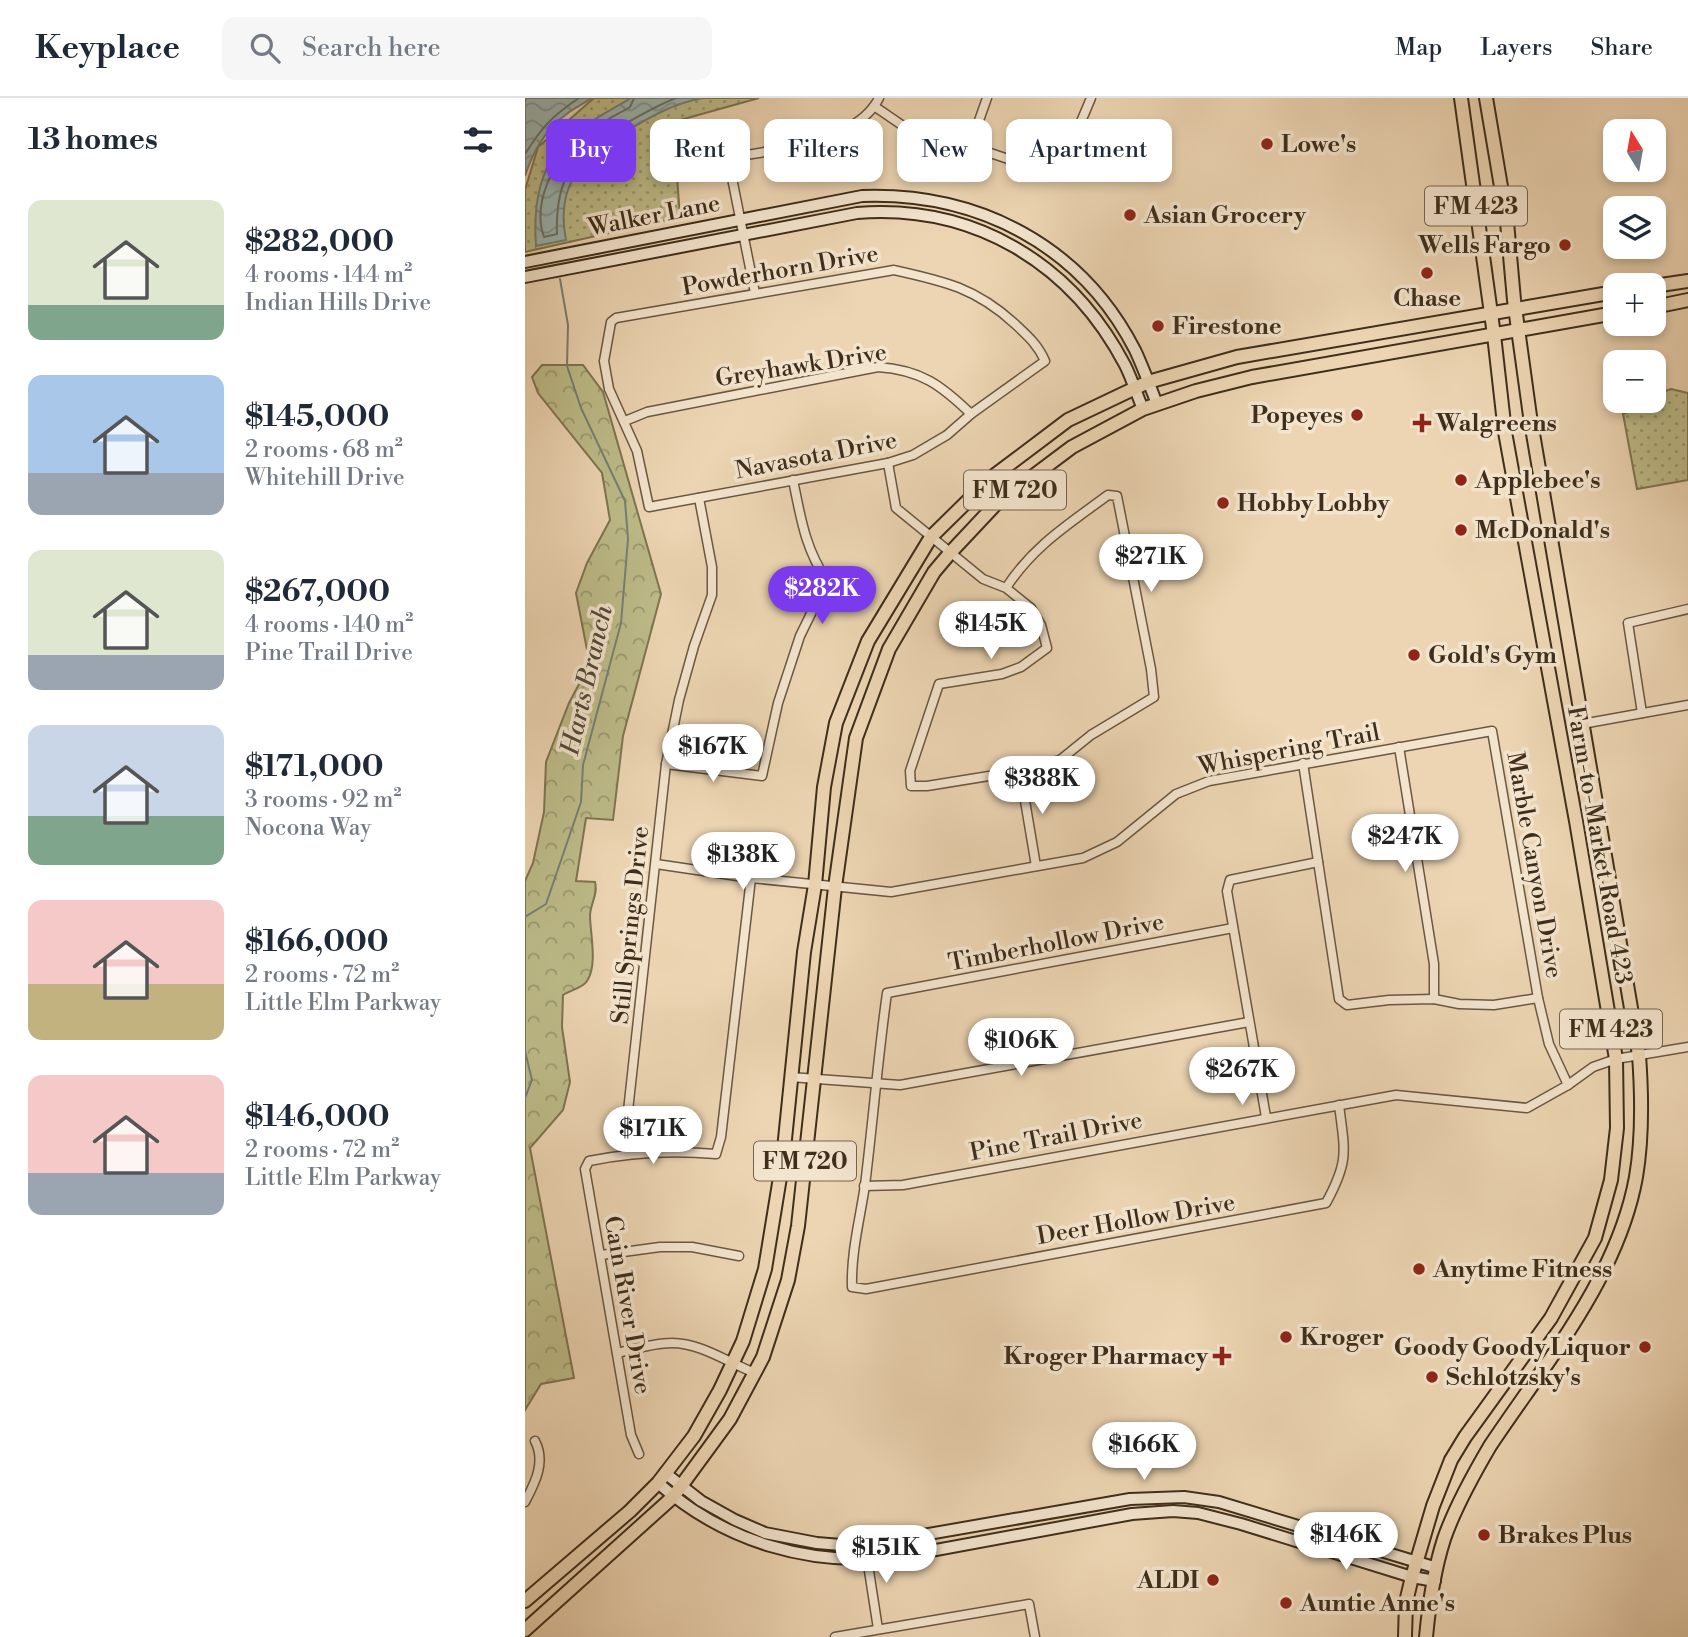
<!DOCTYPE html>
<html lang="en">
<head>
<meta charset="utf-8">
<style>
	body { margin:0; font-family:"Libre Bodoni",serif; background:#f6f6f7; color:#1f2937; height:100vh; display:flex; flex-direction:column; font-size:26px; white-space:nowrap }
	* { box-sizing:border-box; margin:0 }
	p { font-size:23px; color:#747a83 }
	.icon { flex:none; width:38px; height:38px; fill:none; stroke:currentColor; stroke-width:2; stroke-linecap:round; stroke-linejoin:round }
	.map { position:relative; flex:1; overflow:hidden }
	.drawer { display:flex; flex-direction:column; background:#fff; width:525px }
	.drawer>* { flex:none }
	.hud { position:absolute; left:21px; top:21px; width:665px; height:63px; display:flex; gap:14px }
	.needle { width:46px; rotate:349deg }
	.buttons { position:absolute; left:1078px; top:21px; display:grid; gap:14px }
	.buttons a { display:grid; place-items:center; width:63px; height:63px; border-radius:14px; background:#fff; box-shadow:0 4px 10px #0003; font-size:35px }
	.price { position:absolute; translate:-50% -60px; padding:0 16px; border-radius:24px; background:#fff; color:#222; font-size:23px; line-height:46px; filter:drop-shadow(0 2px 4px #0008) }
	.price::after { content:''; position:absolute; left:50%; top:42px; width:21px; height:16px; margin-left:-10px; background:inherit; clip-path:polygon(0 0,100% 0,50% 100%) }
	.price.on { background:#7c3aed; color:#fff }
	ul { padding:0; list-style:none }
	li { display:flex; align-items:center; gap:21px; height:175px; padding:0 28px }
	li span { display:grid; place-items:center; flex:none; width:196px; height:140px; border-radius:14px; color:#555 }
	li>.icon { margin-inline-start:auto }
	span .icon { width:84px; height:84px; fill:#fffc; stroke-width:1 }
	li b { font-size:30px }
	h2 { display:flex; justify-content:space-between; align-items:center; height:84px; padding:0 28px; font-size:30px }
	.pill { padding:0 24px; border-radius:14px; background:#fff; box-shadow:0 4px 10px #0003; font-size:24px; line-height:63px }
	.pill.on { background:#7c3aed; color:#fff }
	header { display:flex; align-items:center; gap:42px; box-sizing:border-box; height:98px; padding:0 35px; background:#fff; border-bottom:2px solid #e0e1e3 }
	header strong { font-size:33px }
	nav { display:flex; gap:38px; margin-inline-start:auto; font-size:24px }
	.search { width:490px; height:63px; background:#f6f6f7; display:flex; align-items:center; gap:18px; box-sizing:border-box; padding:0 24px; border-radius:14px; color:#747a83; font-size:26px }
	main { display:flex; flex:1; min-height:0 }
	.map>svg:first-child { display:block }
</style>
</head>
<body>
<header>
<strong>Keyplace</strong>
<div class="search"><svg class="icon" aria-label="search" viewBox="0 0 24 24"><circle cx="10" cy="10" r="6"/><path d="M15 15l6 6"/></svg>Search here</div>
<nav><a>Map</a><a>Layers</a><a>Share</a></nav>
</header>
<main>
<section class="drawer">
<h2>13 homes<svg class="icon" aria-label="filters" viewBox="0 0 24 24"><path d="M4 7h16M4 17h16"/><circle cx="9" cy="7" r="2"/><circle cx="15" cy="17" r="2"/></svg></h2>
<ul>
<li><span style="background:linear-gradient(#dfe7d0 75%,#7fa58c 0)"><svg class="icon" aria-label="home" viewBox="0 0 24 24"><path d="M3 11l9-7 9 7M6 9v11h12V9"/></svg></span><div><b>$282,000</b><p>4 rooms · 144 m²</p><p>Indian Hills Drive</p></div></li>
<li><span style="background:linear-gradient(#a9c7e8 70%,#9aa5b1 0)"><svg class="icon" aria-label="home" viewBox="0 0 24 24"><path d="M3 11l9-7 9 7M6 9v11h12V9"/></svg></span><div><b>$145,000</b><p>2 rooms · 68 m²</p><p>Whitehill Drive</p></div></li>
<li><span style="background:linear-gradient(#dfe7d0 75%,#9aa5b1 0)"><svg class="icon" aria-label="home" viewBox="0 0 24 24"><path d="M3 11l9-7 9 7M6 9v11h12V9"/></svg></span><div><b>$267,000</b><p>4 rooms · 140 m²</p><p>Pine Trail Drive</p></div></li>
<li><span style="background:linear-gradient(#c9d6e8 65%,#7fa58c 0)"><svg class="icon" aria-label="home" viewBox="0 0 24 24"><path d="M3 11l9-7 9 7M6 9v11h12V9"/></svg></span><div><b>$171,000</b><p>3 rooms · 92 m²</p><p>Nocona Way</p></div></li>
<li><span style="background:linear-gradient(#f6c9c9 60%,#c2b280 0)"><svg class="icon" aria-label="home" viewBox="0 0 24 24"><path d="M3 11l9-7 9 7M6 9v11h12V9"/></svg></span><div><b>$166,000</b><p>2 rooms · 72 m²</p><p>Little Elm Parkway</p></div></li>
<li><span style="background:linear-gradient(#f6c9c9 70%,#9aa5b1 0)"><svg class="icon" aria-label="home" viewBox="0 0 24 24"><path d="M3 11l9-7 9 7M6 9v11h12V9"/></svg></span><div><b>$146,000</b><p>2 rooms · 72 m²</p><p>Little Elm Parkway</p></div></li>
</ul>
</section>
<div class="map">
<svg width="1163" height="1539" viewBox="0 0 1163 1539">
	<defs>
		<pattern id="green-dots" width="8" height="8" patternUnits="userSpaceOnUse" patternTransform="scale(1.75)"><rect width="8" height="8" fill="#bdbc89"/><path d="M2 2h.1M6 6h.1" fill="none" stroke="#9b996f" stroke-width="1.8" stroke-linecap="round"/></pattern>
		<pattern id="forest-crowns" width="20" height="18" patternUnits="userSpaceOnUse" patternTransform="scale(1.75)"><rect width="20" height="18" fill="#bdbc89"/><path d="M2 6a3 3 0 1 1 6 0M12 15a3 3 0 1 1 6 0" fill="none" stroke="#9b996f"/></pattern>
		<pattern id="water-waves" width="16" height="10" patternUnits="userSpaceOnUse" patternTransform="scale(1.75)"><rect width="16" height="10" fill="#9bb7b4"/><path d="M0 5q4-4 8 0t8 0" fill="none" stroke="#809592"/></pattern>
	</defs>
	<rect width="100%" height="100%" fill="#edd5b3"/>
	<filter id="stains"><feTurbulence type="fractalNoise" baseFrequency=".00286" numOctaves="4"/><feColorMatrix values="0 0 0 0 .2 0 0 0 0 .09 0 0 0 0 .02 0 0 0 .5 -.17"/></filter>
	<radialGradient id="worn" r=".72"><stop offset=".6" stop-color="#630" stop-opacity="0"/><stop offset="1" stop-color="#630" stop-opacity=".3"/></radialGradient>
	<g fill="url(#green-dots)" stroke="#7e7552" stroke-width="2">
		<polygon points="69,0 234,0 148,24 155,119 0,154 0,92 13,49"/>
		<polygon points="1146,291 1163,295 1163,382 1112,391 1098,316 1111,311 1111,303 1129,303 1129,297"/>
	</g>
	<path fill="url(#forest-crowns)" stroke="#7e7552" stroke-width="2" d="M17 267H58L78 294 136 496 98 638 88 722 61 720 51 783 70 784C73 797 66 804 65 817 65 835 73 867 62 883 58 890 45 892 38 897L37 929 45 984 38 1012 5 1050 49 1280 16 1286 0 1312V783L8 765 19 714 21 664 44 605 61 573 64 562 51 495 62 465 85 422 77 375 13 295 7 279Z"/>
	<g fill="url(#water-waves)" stroke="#768077" stroke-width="2">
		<path d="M2 0H67C58 6 47 11 39 18 20 32 7 56 0 78V2Z"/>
		<path d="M106 0H178C149 5 125 19 100 34 56 62 30 86 41 142L11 148C8 106 14 63 50 35 67 21 88 11 106 0Z"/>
	</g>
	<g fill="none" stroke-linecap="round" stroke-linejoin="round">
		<g stroke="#6c7268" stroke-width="2">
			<path d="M109 0 105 9C88 19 69 28 54 41 28 62 7 106 19 139L32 136C30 82 47 57 93 30 112 19 130 8 151 0"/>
			<path d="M0 56C17 29 27 18 54 0"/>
		</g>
		<g stroke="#768077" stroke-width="2">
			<polyline points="0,819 21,806 56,704 58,667 96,525 103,441 100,403 56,310 42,268 43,227 35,181"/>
			<polyline points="0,953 7,982 0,1000"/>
			<polyline points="0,1036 0,1039"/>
		</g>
		<defs>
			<g id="street">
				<polyline points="349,8 384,32 445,48 533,78 566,0"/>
				<polyline points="445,48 462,0"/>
				<path d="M369 172C419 183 451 190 490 226 503 238 513 247 520 263L446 316 422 337 388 357 363 365 124 409 112 353 84 291 79 263 86 224 91 220Z"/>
				<path d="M230 195 203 60C248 52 332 45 354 0"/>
				<path d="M100 323 122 314 353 269C396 272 416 287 446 316"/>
				<path d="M363 365 371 410 458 481 481 490 506 510 516 527 522 550 496 569 477 576 414 586 385 673 386 688H402L495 673 535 662 566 637 629 599 626 571 592 398 583 397C544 426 508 448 481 490"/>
				<polyline points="1117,615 1103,525 1163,511"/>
				<polyline points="1057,626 1163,607"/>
				<polyline points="874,649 909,866 909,901"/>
				<polyline points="778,665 814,901 822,907 864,902 909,901 934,906 969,907 1013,900"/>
				<path d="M141 666 237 678 253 605 275 538 302 483C280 450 276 421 268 382"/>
				<polyline points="495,673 511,768"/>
				<polyline points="131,766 226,780 366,794 558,760 592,744 651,696 684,683 967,633 1013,900 1024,946 1043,987"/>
				<path d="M708 830 362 895C353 959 348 1023 340 1087 335 1121 326 1154 327 1189L341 1191 801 1105C824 1063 820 1054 814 1007"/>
				<polyline points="265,979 375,987 724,924"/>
				<polyline points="741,1019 702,793 705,782 793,764"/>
				<polyline points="101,1055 102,1022 141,666 154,602 169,548 187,497 187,469 174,400"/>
				<polyline points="339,1088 378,1087 871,997 1002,1010 1043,987 1068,969 1091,961 1163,949"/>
				<polyline points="76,1157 135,1149 167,1149 214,1158"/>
				<path d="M92 1255C109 1251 129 1245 147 1245 176 1245 204 1265 230 1275"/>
				<path d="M114 1356 106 1337 60 1071 64 1063C107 1054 147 1052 191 1056L196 1039 226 780"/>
				<path d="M0 1404C10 1385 21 1364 10 1343"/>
				<polyline points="340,1447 353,1531"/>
				<polyline points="310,1539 504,1506 510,1539"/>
			</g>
			<g id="secondary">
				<path d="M0 164 337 98C453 94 556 147 610 252 618 269 625 288 632 306"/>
				<path d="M0 179 332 115C448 106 546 164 600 267 607 281 612 297 618 311"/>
				<polyline points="140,1375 176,1403 210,1422 240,1435 292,1445 316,1447 340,1447 605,1401 659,1399 694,1404 912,1470"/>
				<path d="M133 1385C199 1444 285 1469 373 1459L607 1416 648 1413 673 1415 716 1426 887 1479 910 1483"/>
			</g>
			<g id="primary">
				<polyline points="1129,188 1163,183"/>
				<polyline points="1129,209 1163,202"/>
				<polyline points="0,1503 105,1413 133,1385 169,1338 195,1292 218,1243 240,1171 258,1061 279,854 290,787 299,689 311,625 343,543 406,439 466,380 543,322 623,284 712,259 1090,194"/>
				<polyline points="0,1532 148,1399 205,1321 238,1259 263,1182 273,1128 310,789 331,640 364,551 409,474 425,455 471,406 547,349 618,311 671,293 727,279 1090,215"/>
				<polyline points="880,1539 881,1504 887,1479 908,1408 926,1362 940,1339 1026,1220 1070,1140 1086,1082 1092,1030 1091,961 1051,723 980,334 969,237 936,0"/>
				<path d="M901 1539C904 1507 909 1472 919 1441 930 1409 948 1377 965 1348 1021 1264 1093 1179 1111 1079 1118 1038 1117 998 1114 957L1005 318 989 202 982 124 961 0"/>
			</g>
		</defs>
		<use href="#street" stroke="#6a5841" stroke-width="11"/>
		<use href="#secondary" stroke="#3e2e1b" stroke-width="14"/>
		<use href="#primary" stroke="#3e2e1b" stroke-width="16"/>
		<use href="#street" stroke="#f3e4ce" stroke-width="8"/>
		<use href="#secondary" stroke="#f3e4ce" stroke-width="10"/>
		<use href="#primary" stroke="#edd5b3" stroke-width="12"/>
	</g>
	<g fill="#8f2418" stroke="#f3e4ce" stroke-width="2.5">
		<circle cx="742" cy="46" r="7"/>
		<circle cx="605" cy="117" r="7"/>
		<circle cx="1040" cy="147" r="7"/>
		<circle cx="902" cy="175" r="7"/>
		<circle cx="633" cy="228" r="7"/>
		<circle cx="832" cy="317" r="7"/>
		<path d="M893.5 314.5h7v7h7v7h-7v7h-7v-7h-7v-7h7z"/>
		<circle cx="936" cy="382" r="7"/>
		<circle cx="698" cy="405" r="7"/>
		<circle cx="936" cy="432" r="7"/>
		<circle cx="889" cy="557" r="7"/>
		<circle cx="894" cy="1171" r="7"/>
		<circle cx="761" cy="1239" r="7"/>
		<circle cx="1120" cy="1249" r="7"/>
		<path d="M693.5 1247.5h7v7h7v7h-7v7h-7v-7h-7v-7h7z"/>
		<circle cx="907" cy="1279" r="7"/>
		<circle cx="959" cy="1437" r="7"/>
		<circle cx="688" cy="1482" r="7"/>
		<circle cx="761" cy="1505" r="7"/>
	</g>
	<g text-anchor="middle" stroke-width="7" stroke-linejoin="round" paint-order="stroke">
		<g fill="#f3e4ce" stroke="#746551" stroke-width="2">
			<rect x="900" y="88.5" width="102" height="39" rx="5"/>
			<rect x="439" y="372.5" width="102" height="39" rx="5"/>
			<rect x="1035" y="911.5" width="102" height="39" rx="5"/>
			<rect x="229" y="1043.5" width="102" height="39" rx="5"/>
		</g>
		<g font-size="23" font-weight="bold" fill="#3e2e1b">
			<text x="951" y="116">FM 423</text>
			<text x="490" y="400">FM 720</text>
			<text x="1086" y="939">FM 423</text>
			<text x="280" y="1071">FM 720</text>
		</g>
		<g font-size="24" font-weight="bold" fill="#3e2e1b" stroke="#f3e4ce" text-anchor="start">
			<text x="756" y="54">Lowe's</text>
			<text x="619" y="125">Asian Grocery</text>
			<text x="1026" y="155" text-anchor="end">Wells Fargo</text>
			<text x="902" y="208" text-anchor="middle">Chase</text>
			<text x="647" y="236">Firestone</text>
			<text x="818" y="325" text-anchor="end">Popeyes</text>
			<text x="911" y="333">Walgreens</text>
			<text x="950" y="390">Applebee's</text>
			<text x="712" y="413">Hobby Lobby</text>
			<text x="950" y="440">McDonald's</text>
			<text x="903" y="565">Gold's Gym</text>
			<text x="908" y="1179">Anytime Fitness</text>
			<text x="775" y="1247">Kroger</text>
			<text x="1106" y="1257" text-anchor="end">Goody Goody Liquor</text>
			<text x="683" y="1266" text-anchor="end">Kroger Pharmacy</text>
			<text x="921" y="1287">Schlotzsky's</text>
			<text x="973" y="1445">Brakes Plus</text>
			<text x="674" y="1490" text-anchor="end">ALDI</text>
			<text x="775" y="1513">Auntie Anne's</text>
		</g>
		<g font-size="24" fill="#3e2e1b" stroke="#f3e4ce">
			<text transform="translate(129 117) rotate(-11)" y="8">Walker Lane</text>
			<text transform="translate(255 172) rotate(-10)" y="8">Powderhorn Drive</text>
			<text transform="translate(276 267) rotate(-9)" y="8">Greyhawk Drive</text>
			<text transform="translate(291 357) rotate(-11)" y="8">Navasota Drive</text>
			<text transform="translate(764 651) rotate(-11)" y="8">Whispering Trail</text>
			<text transform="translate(1075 747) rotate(80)" y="8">Farm-to-Market Road 423</text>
			<text transform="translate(1010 767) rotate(80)" y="8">Marble Canyon Drive</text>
			<text transform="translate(105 827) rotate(-84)" y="8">Still Springs Drive</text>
			<text transform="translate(531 844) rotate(-11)" y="8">Timberhollow Drive</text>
			<text transform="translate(531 1038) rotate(-11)" y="8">Pine Trail Drive</text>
			<text transform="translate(611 1121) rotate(-10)" y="8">Deer Hollow Drive</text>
			<text transform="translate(103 1207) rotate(80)" y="8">Cain River Drive</text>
		</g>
		<g font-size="26" font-style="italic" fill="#51493a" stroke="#f3e4ce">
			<text transform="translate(61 582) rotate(-77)" y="9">Harts Branch</text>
		</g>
	</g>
	<rect width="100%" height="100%" filter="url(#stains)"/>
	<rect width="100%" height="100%" fill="url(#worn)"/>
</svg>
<div class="buttons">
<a><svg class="needle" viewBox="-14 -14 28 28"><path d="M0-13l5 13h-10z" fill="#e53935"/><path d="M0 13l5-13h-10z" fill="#747a83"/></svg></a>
<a><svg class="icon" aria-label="layers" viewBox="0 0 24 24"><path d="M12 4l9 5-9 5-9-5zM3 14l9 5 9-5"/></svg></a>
<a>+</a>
<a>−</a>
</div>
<b class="price" style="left:626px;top:496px">$271K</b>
<b class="price on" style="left:297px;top:528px">$282K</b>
<b class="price" style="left:466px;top:563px">$145K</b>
<b class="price" style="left:188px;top:686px">$167K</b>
<b class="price" style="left:517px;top:718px">$388K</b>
<b class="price" style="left:880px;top:776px">$247K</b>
<b class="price" style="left:218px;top:794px">$138K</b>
<b class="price" style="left:496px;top:980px">$106K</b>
<b class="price" style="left:717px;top:1009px">$267K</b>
<b class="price" style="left:128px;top:1068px">$171K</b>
<b class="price" style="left:619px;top:1384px">$166K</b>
<b class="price" style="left:821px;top:1474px">$146K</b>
<b class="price" style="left:361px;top:1487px">$151K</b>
<div class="hud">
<a class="pill on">Buy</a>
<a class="pill">Rent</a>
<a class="pill">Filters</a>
<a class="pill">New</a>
<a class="pill">Apartment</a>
</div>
</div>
</main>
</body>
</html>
